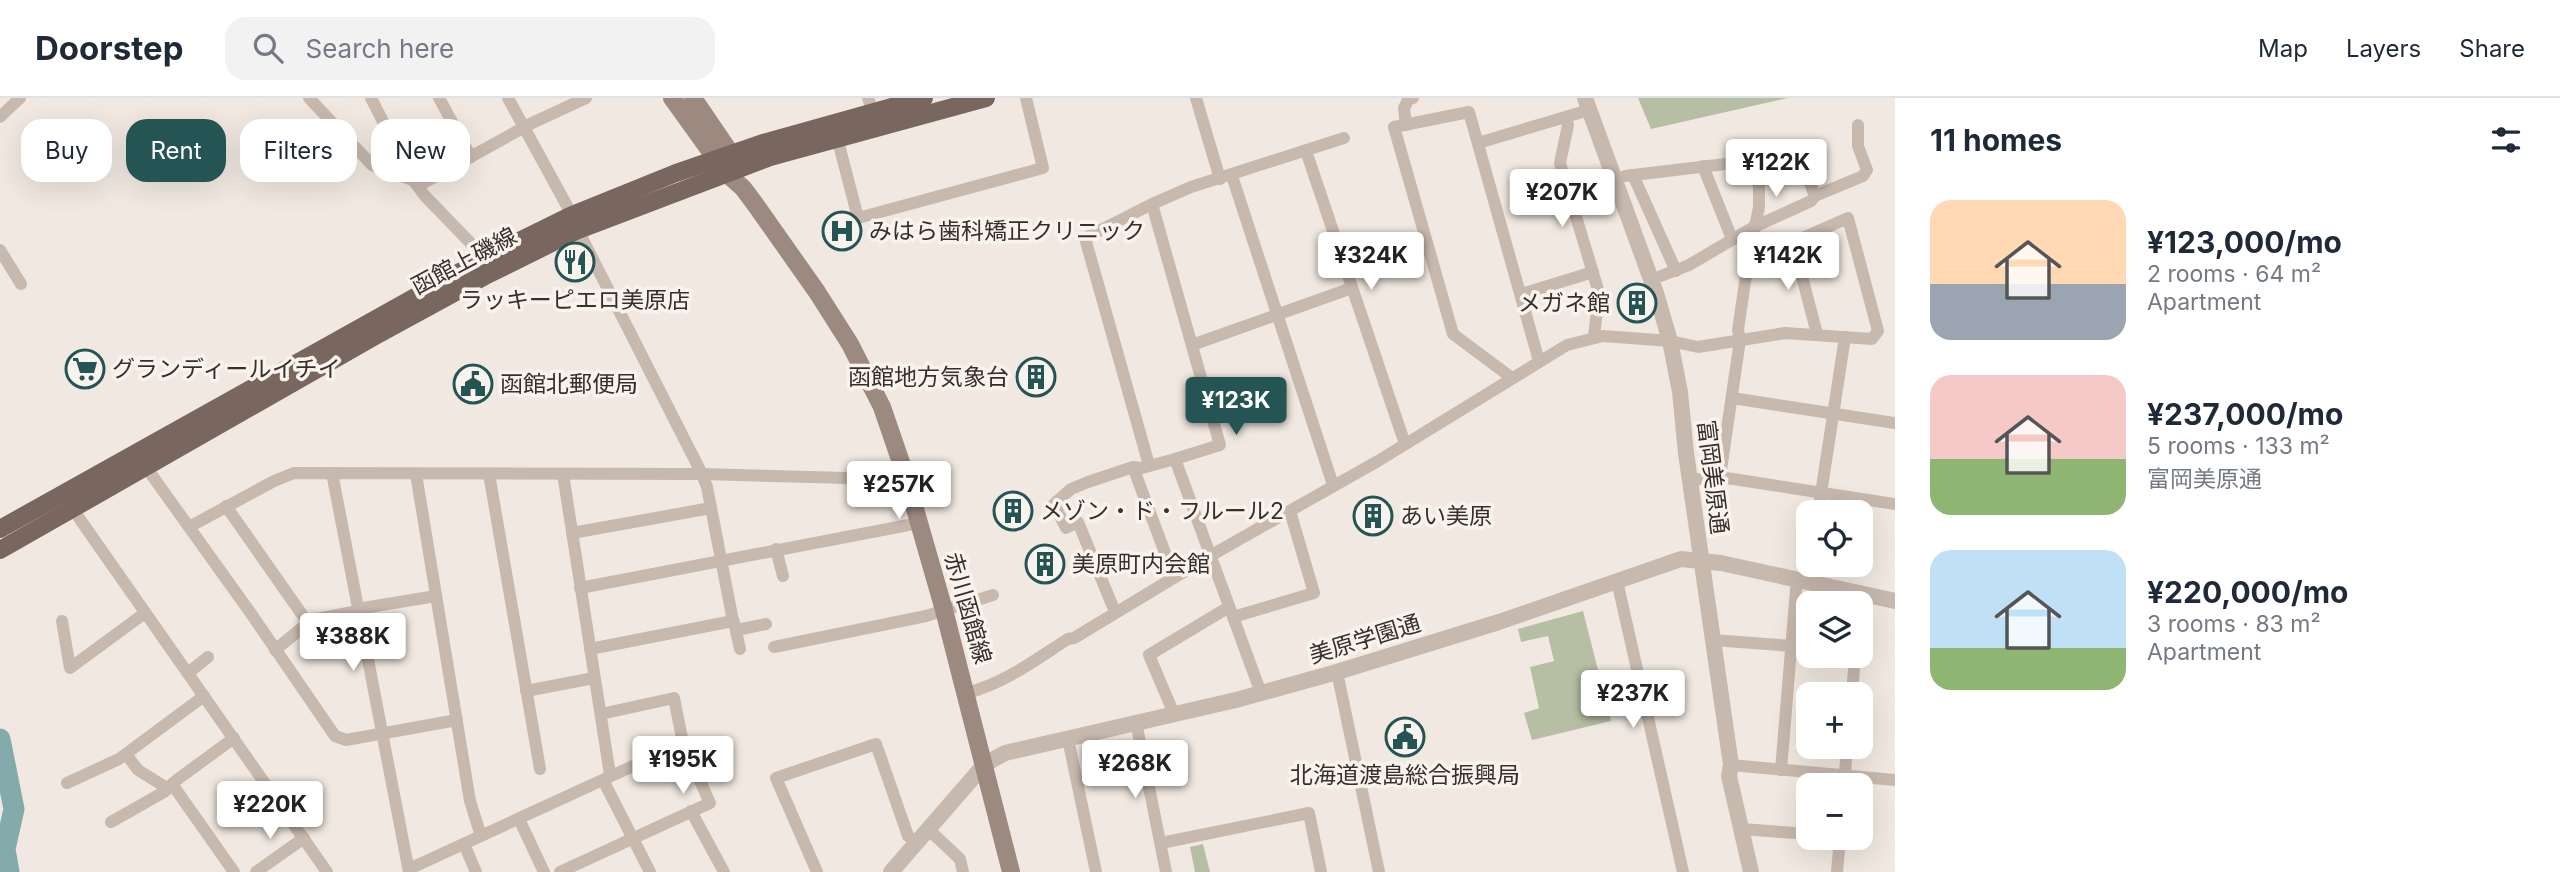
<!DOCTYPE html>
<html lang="en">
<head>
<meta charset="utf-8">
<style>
	body { margin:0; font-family:Inter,"Noto Sans JP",sans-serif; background:#f2f2f3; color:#1f2937; height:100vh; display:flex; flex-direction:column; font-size:26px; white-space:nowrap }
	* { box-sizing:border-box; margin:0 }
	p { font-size:23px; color:#747a83 }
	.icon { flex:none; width:38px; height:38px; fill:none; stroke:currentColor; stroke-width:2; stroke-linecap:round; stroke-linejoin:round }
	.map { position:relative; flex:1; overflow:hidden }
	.panel { display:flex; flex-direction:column; background:#fff; width:665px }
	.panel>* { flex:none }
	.guide { position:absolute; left:21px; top:21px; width:665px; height:63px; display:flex; gap:14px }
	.tools { position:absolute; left:1796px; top:402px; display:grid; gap:14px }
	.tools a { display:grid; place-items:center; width:77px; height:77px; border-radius:14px; background:#fff; box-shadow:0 7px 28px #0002; font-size:35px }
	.price { position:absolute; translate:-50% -60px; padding:0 16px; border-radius:7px; background:#fff; color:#222; font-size:23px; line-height:46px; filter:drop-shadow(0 2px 4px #0008) }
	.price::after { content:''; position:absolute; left:50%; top:42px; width:21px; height:16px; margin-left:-10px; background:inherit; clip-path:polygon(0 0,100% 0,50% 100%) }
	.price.on { background:#255455; color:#fff }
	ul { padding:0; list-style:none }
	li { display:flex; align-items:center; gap:21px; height:175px; padding:0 35px }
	li span { display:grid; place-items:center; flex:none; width:196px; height:140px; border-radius:21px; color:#555 }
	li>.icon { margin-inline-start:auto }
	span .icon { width:84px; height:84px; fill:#fffc; stroke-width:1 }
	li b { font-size:30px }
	h2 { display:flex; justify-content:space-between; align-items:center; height:84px; padding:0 35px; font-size:30px }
	.tag { padding:0 24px; border-radius:21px; background:#fff; box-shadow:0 7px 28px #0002; font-size:24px; line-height:63px }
	.tag.on { background:#255455; color:#fff }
	header { display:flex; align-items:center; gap:42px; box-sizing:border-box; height:98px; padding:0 35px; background:#fff; border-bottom:2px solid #e0e1e3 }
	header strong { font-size:33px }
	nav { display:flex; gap:38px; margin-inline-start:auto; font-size:24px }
	.search { width:490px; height:63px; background:#f2f2f3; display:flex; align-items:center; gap:18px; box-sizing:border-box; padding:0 24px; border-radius:21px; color:#747a83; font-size:26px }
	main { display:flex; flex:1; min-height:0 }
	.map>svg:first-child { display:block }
</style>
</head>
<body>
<header>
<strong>Doorstep</strong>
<div class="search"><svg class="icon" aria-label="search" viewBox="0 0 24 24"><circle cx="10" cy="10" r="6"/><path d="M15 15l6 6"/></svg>Search here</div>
<nav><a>Map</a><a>Layers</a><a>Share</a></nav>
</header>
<main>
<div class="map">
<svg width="1895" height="774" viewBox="0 0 1895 774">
	<rect width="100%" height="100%" fill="#f1e9e1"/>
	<g fill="#b6bfa3">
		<polygon points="1638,0 1788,0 1651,31"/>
		<polygon points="1583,513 1611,623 1532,642 1524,615 1539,610 1530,569 1554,563 1548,538 1521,544 1518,531"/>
		<polygon points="1203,746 1210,774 1195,774 1190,749"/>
	</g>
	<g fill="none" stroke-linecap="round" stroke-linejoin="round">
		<polyline stroke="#83abab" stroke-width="21" points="0,641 14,711 5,751 9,774"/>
		<g stroke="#c8b9ae" stroke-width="12">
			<polyline points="309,0 372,67 413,82"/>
			<polyline points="371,0 413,82 425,98 485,160"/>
			<polyline points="439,0 471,59"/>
			<polyline points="508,0 572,117"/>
			<polyline points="868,0 873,14"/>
			<polyline points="1196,0 1220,81"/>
			<polyline points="0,19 20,0"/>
			<polyline points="1566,20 1568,27 1560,65 1599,195 1594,239"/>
			<polyline points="1406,27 1404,10 1408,2 1413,0"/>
			<polyline points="837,39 858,120 1043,70 1026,0"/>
			<polyline points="1478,45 1589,12"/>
			<polyline points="1306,53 1405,346"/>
			<polyline points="1703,68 1732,141"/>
			<polyline points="1633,77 1676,173"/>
			<polyline points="1232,78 1333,387"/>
			<polyline points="1625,78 1759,62 1796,49 1815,98"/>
			<polyline points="418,88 530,26 586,0"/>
			<polyline points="578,132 702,376 707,389 733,523 590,551"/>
			<polyline points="1793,144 1817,236"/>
			<polyline points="0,152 21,186"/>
			<polyline points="1661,178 1689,167 1754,129 1811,103 1815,98 1863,78 1867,72 1858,48 1858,27"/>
			<polyline points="1522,196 1593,174"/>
			<polyline points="1192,247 1352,190"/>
			<polyline points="1512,280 1453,236 1394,29 1469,14 1539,263"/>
			<polyline points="1732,300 1895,325"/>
			<polyline points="1149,367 1085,140 1152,106"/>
			<polyline points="146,369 252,517 335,638 346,642 457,622"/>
			<polyline points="1133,369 1174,479"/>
			<polyline points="332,375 409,774"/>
			<polyline points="416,376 470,703 481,738"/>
			<polyline points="489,376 540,671"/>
			<polyline points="563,376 610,677"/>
			<polyline points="1720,379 1895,406"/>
			<polyline points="1690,382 1720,379 1740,242 1738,232 1748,164 1759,109 1759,62"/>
			<polyline points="70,404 79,420 327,774"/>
			<polyline points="226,408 308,525 275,552"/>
			<polyline points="1818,415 1845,239"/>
			<polyline points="189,429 274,383 294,375 702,376 885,381 905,376"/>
			<polyline points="572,435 711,410"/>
			<polyline points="776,451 783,478"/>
			<polyline points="1617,483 1683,774"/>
			<polyline points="1808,483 1810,467"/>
			<polyline points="580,490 919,425"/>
			<polyline points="357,511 436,498"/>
			<polyline points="1115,514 1078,424 1066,430 1054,406 1071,391 1088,384 1133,369 1142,370 1175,361"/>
			<polyline points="1233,519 1314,495 1290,413"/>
			<polyline points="62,523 70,570 145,515"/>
			<polyline points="734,524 740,551"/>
			<polyline points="308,525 311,522 358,513"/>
			<polyline points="737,532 766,526"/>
			<polyline points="1712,542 1792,548"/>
			<polyline points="774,549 926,518 993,497"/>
			<polyline points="1337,574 1379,774"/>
			<polyline points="188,575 208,559"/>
			<polyline points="526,593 594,580"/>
			<path d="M967 595C1005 585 1035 562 1068 541L1074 540 1210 458 1378 363 1567 247 1603 238 1670 243 1698 249 1785 235 1872 241 1878 233 1848 120 1748 164"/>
			<polyline points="1261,595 1175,361 1220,347 1152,106 1191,89 1344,40"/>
			<polyline points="1852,597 1855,558"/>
			<polyline points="1174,616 1149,557 1229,509"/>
			<polyline points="1136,624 1166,774"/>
			<polyline points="1068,641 1096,774"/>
			<polyline points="126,656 138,672 167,690"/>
			<polyline points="1731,667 1895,682"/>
			<polyline points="1781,672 1797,480"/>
			<polyline points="603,682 650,774"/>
			<polyline points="67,685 119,661 204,598"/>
			<polyline points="172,686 234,774"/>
			<polyline points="1844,688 1847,649"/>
			<polyline points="691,713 724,774"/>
			<polyline points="519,721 544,774"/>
			<polyline points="111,724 164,694 178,681 234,640"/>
			<polyline points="928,731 960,761 963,774"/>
			<polyline points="1742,731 1808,736"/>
			<polyline points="1161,745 1309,715 1321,774"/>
			<polyline points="464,746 476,774"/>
			<polyline points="409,771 683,645"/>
			<polyline points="256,774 304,740"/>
			<polyline points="560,774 710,705 683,645 674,600 601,616"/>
			<polyline points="817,774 776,680 876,646 908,738 916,745"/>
			<polyline points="1837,774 1840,740"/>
		</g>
		<g stroke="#c8b9ae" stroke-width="16">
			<polyline points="1585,0 1656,195 1670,243 1680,294 1686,355 1731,667 1729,678 1751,774"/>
			<polyline points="891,774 985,666 1005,655 1236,602 1337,574 1499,524 1681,461 1721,465 1895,503"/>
		</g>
		<g stroke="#9c8980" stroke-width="18">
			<polyline points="672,0 726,75 743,90 755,106 817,194 850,246 882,309 905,376 944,512 1011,774"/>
			<polyline points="693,0 738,66"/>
		</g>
		<g stroke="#78665f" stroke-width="18">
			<polyline points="0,431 485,160 572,117 676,75 763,45 924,0"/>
			<polyline points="0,452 377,237 485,178 578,132 770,59 986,0"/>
		</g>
	</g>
	<defs>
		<symbol id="hospital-ring" viewBox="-11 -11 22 22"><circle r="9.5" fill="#f9f3ed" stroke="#255455" stroke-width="1.5"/><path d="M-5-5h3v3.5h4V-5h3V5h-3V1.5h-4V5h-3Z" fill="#255455"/></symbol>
		<symbol id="restaurant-ring" viewBox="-11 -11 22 22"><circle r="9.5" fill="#f9f3ed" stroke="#255455" stroke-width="1.5"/><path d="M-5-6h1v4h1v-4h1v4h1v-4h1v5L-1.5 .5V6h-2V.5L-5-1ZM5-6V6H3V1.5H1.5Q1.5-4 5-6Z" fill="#255455"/></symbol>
		<symbol id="building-ring" viewBox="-11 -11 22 22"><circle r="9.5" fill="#f9f3ed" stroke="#255455" stroke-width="1.5"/><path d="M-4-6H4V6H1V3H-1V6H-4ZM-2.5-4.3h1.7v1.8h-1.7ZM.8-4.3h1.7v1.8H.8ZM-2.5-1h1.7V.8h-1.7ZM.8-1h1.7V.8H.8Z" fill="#255455"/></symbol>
		<symbol id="supermarket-ring" viewBox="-11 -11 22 22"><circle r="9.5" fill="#f9f3ed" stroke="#255455" stroke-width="1.5"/><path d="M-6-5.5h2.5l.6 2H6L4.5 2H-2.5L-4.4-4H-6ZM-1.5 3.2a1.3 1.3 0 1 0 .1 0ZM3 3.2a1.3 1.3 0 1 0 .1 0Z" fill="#255455"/></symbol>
		<symbol id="civic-ring" viewBox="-11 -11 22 22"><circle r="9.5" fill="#f9f3ed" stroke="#255455" stroke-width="1.5"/><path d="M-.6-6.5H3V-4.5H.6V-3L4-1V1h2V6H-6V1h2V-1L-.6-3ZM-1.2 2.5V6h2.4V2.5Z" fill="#255455"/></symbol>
	</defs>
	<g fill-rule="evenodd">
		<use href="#hospital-ring" x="820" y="111" width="44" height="44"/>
		<use href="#restaurant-ring" x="553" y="142" width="44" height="44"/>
		<use href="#building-ring" x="1615" y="183" width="44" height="44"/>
		<use href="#supermarket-ring" x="63" y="249" width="44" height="44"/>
		<use href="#building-ring" x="1014" y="257" width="44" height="44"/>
		<use href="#civic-ring" x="451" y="264" width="44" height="44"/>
		<use href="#building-ring" x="991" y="391" width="44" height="44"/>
		<use href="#building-ring" x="1351" y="396" width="44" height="44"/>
		<use href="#building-ring" x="1023" y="444" width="44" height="44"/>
		<use href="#civic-ring" x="1383" y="617" width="44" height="44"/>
	</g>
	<g text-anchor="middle" stroke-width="7" stroke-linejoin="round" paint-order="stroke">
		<g font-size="23" fill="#382f2c" stroke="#f9f3ed" text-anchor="start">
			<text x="869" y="141">みはら歯科矯正クリニック</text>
			<text x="575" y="210" text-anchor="middle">ラッキーピエロ美原店</text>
			<text x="1610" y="213" text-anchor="end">メガネ館</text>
			<text x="112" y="279">グランディールイチイ</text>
			<text x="1009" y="287" text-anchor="end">函館地方気象台</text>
			<text x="500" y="294">函館北郵便局</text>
			<text x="1040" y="421">メゾン・ド・フルール2</text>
			<text x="1400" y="426">あい美原</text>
			<text x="1072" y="474">美原町内会館</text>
			<text x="1405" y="685" text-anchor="middle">北海道渡島総合振興局</text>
		</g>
		<g font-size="23" fill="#382f2c" stroke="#f9f3ed">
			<text transform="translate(464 163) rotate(-28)" y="8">函館上磯線</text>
			<text transform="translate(1713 379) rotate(83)" y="8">富岡美原通</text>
			<text transform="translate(968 510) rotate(74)" y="8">赤川函館線</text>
			<text transform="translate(1365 541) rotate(-17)" y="8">美原学園通</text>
		</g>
	</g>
</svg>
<div class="tools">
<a><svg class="icon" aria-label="locate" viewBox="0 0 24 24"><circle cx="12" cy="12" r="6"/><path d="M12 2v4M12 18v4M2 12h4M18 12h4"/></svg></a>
<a><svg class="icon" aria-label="layers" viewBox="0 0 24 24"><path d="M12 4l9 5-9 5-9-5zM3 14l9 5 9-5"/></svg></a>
<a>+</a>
<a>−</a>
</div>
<b class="price" style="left:1776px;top:101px">¥122K</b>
<b class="price" style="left:1562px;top:131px">¥207K</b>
<b class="price" style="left:1371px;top:194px">¥324K</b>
<b class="price" style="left:1788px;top:194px">¥142K</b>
<b class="price on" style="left:1236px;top:339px">¥123K</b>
<b class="price" style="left:899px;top:423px">¥257K</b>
<b class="price" style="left:353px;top:575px">¥388K</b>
<b class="price" style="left:1633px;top:632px">¥237K</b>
<b class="price" style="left:683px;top:698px">¥195K</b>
<b class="price" style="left:1135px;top:702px">¥268K</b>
<b class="price" style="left:270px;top:743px">¥220K</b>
<div class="guide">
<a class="tag">Buy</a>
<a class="tag on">Rent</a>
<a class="tag">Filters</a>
<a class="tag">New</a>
</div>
</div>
<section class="panel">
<h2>11 homes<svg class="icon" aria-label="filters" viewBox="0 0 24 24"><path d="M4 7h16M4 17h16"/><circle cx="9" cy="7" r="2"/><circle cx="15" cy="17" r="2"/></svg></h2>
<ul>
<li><span style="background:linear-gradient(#ffd9b3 60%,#9aa5b1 0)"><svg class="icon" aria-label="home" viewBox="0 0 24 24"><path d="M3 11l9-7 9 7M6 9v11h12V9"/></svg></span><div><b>¥123,000/mo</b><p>2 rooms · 64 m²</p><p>Apartment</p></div></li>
<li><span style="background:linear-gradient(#f6c9c9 60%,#8fb573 0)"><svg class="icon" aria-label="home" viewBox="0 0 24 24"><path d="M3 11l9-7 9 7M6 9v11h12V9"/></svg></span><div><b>¥237,000/mo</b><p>5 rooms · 133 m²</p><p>富岡美原通</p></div></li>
<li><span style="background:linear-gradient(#bfe0f5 70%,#8fb573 0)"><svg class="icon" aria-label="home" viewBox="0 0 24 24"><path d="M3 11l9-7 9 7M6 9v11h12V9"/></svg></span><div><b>¥220,000/mo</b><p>3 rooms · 83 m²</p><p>Apartment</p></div></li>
</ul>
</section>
</main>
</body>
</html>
